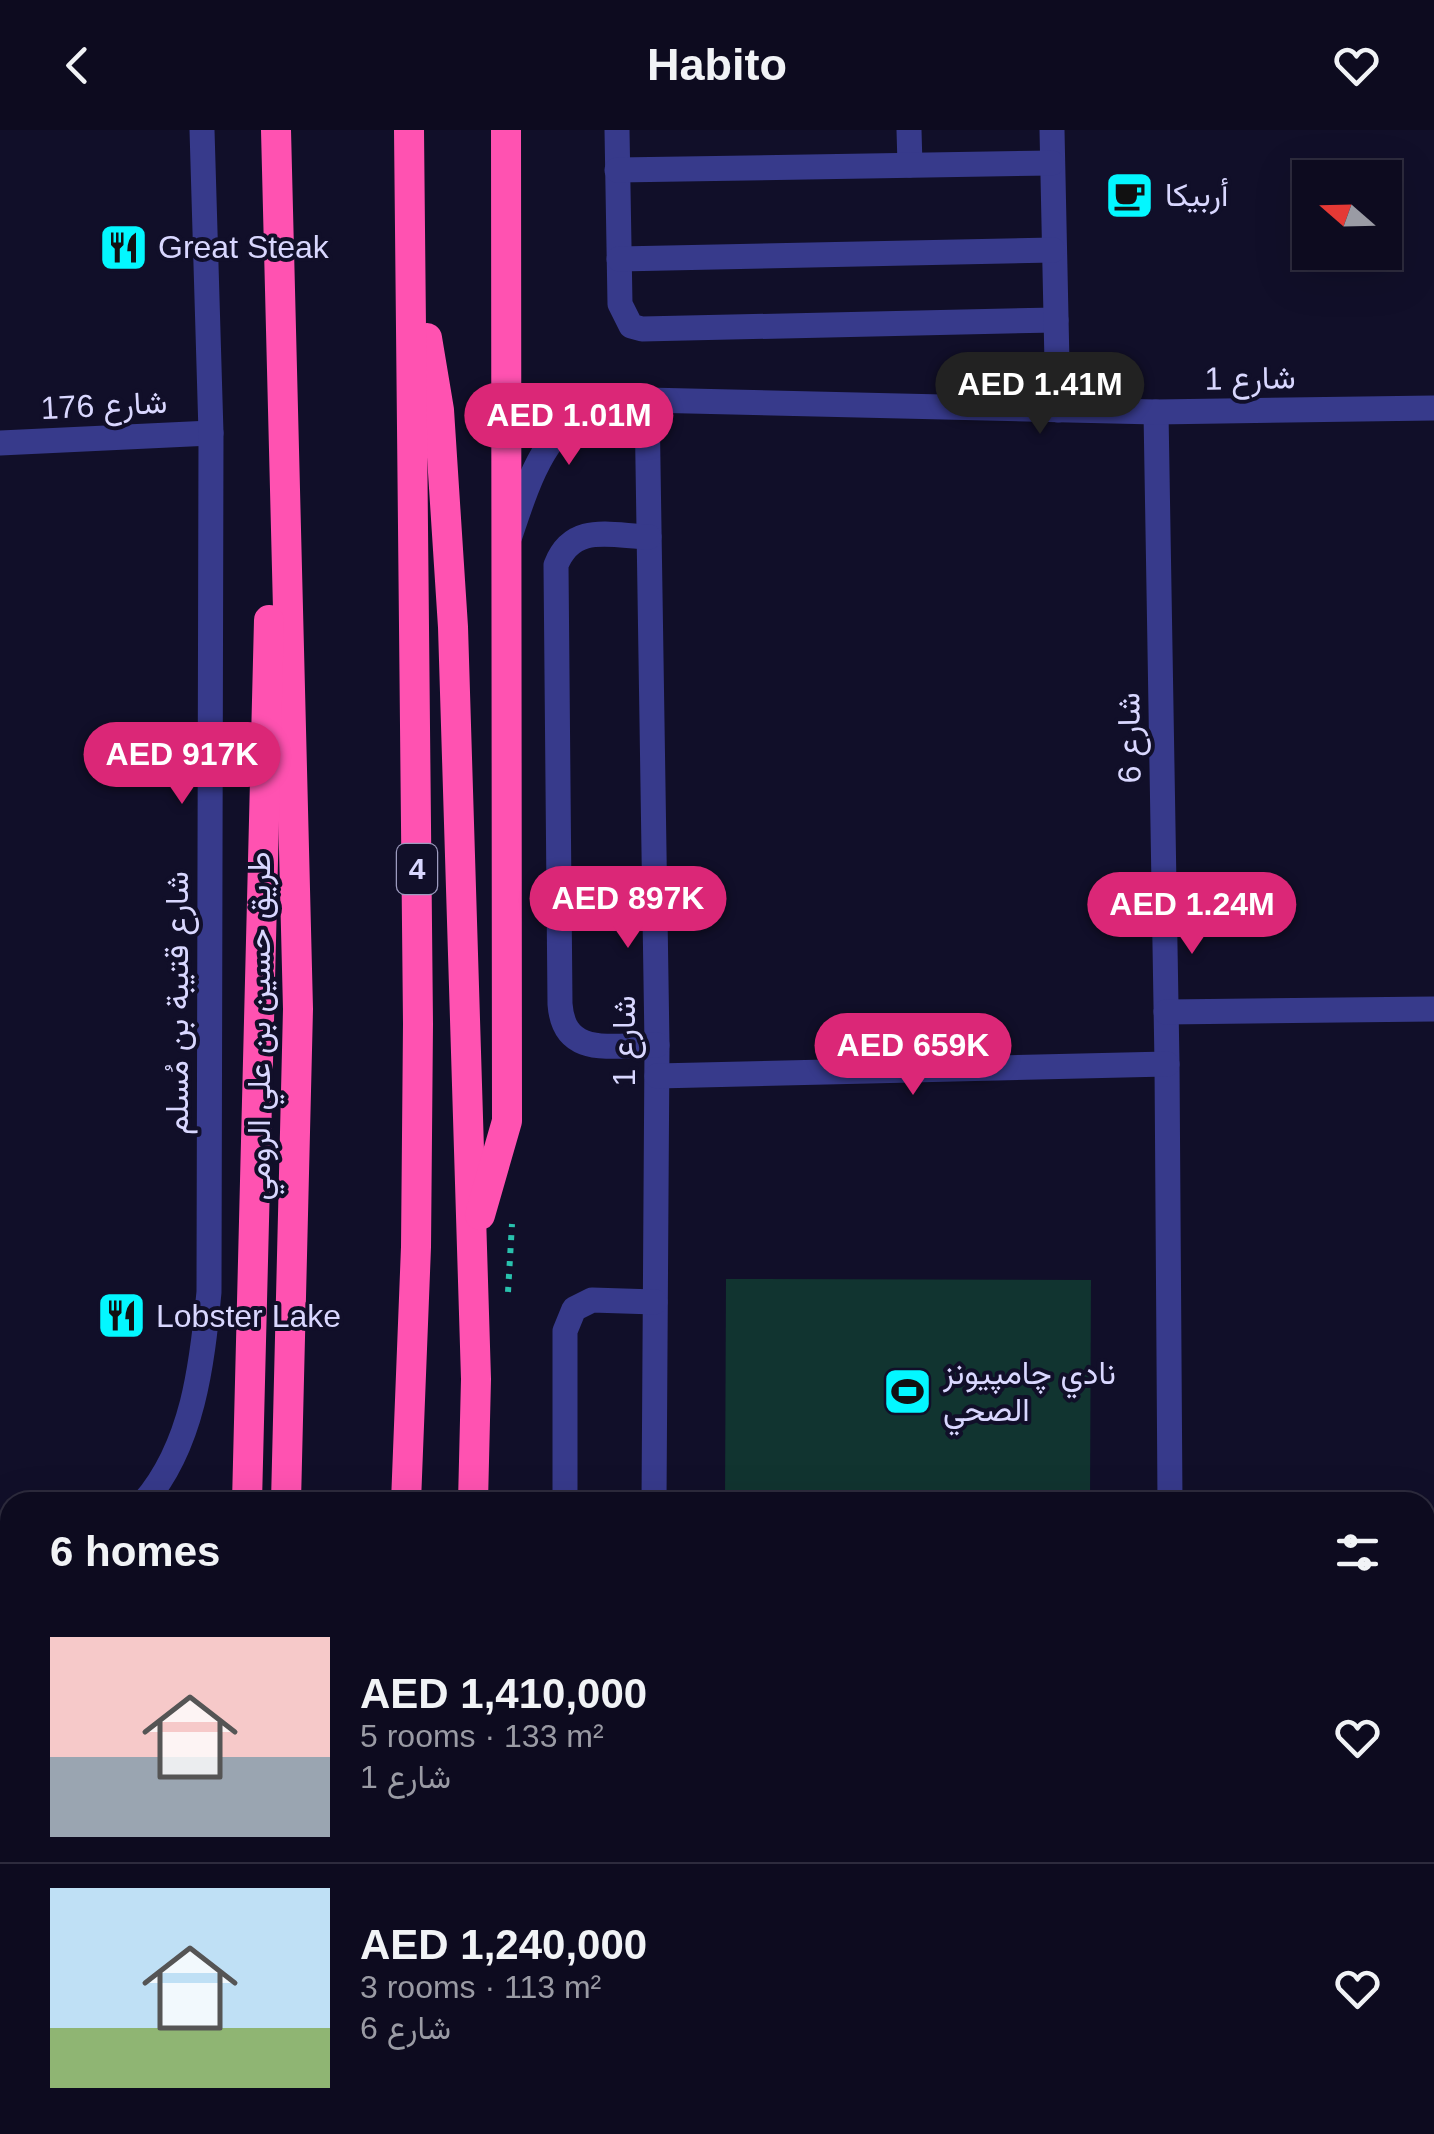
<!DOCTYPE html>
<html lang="en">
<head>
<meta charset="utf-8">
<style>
	body { margin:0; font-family:Helvetica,Vazirmatn,sans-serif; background:#1b192c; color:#f1f3f6; height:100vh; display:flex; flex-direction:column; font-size:38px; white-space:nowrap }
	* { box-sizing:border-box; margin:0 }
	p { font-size:32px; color:#9a9ba4 }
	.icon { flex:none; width:55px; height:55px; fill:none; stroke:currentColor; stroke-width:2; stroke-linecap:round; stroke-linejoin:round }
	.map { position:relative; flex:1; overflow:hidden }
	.sheet { position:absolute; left:0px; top:1362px; width:1435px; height:642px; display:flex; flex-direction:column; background:#0d0b1f; border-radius:30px 30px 0 0; box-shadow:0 10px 40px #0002,0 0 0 2px #2d2b3d }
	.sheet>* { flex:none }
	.needle { width:65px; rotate:290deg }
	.buttons { position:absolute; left:1292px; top:30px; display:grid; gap:20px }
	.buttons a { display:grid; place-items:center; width:110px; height:110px; border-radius:0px; background:#0d0b1f; box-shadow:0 10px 40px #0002,0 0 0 2px #2d2b3d; font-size:50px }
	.price { position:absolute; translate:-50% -85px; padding:0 22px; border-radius:35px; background:#db2777; color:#fff; font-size:32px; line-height:65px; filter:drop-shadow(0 2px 5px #0008) }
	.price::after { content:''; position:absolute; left:50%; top:60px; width:30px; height:22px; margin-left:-15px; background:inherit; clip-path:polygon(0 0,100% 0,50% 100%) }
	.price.current { background:#222; color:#fff }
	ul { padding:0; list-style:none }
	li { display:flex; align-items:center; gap:30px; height:250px; padding:0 50px }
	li+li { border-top:2px solid #2d2b3d }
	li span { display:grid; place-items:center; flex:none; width:280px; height:200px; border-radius:0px; color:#555 }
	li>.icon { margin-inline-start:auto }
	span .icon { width:120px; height:120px; fill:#fffc; stroke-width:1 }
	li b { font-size:42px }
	h2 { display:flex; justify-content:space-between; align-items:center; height:120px; padding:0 50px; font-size:42px }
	header { display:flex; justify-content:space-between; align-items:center; height:130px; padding:0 50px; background:#0d0b1f; font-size:45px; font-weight:700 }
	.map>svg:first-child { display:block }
</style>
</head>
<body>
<header><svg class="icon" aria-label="back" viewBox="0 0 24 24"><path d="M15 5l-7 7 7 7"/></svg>Habito<svg class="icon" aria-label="heart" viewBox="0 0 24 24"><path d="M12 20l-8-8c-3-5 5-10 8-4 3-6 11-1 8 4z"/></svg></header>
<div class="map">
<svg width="1434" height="2004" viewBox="0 0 1434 2004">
	<rect width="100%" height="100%" fill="#110f29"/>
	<polygon fill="#113430" points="726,1149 1091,1150 1090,1372 725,1372"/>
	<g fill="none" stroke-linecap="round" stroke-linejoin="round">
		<g stroke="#29c1ad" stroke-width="6" stroke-dasharray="5 8" stroke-linecap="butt">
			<polyline points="508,1162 512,1094"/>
			<polyline points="0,1493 10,1492"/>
		</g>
		<g stroke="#373a8b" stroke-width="25">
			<polyline points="617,0 620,174 631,196 642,199 1056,190"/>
			<polyline points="909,0 910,35"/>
			<polyline points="1052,0 1058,280"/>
			<polyline points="617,40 1052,33"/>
			<polyline points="619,129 1053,120"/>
			<polyline points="647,270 657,915 654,1372"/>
			<polyline points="1156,282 1167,934 1170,1372"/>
			<polyline points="0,313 211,303"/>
			<path d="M510 406C526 359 545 291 600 275 614 271 632 272 647 270L1156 282 1434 278"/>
			<path d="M649 407C611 406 573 392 556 435L560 874C564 930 615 914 657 915"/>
			<polyline points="1166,882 1434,879"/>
			<polyline points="657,946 1167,934"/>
			<path d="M144 1372C193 1315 202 1235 209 1162L211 303 202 0"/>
			<polyline points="565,1372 565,1201 574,1179 592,1170 655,1172"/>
			<polyline points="1425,1427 1434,1427"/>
			<polyline points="0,1434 10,1433"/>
			<polyline points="1425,1470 1434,1482"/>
			<polyline points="1182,1995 1183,2004"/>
			<polyline points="649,2004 649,1995"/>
		</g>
		<g stroke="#ff52b1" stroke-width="30">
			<polyline points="276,0 298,879 286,1372"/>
			<polyline points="427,208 439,280 453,497 476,1249 473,1372"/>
			<polyline points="480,1085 507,991 506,0"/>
			<polyline points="247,1372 269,490"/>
			<polyline points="406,1372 416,1117 418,894 409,0"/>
			<polyline points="460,1995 462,2004"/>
			<polyline points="198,2004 199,1995"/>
			<polyline points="254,2004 255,1995"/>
			<polyline points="355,2004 356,1995"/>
		</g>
	</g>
	<defs>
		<symbol id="cafe-square" viewBox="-11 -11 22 22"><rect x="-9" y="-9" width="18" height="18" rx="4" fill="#03f7ff" stroke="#110f29"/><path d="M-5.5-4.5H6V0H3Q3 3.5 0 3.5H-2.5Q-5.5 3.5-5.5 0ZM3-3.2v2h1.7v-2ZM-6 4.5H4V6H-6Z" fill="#111"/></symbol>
		<symbol id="restaurant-square" viewBox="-11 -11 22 22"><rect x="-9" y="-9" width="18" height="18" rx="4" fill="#03f7ff" stroke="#110f29"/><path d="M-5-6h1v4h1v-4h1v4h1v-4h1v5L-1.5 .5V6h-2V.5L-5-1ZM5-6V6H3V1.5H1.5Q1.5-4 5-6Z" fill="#111"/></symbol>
		<symbol id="stadium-square" viewBox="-11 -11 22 22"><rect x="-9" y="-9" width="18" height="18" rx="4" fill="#03f7ff" stroke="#110f29"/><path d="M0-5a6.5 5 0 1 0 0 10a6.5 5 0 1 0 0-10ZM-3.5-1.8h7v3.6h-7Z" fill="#111"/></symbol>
	</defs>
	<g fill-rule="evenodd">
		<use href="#cafe-square" x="1102" y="38" width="55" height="55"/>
		<use href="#restaurant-square" x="96" y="90" width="55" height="55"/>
		<use href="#restaurant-square" x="94" y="1158" width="55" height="55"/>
		<use href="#stadium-square" x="880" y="1234" width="55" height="55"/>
	</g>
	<g text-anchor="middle" stroke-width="8" stroke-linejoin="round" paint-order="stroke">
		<rect fill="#110f29" stroke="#9d9bbf" stroke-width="2.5" x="397" y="714" width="40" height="50" rx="8"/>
		<g font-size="30" font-weight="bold" fill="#d9d7ff">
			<text x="417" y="749">4</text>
		</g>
		<g font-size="32" fill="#d9d7ff" stroke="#110f29" text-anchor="start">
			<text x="1165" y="76">أربيكا</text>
			<text x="158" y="128">Great Steak</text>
			<text x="156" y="1197">Lobster Lake</text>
			<text x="943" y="1254">نادي چامپيونز<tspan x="943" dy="37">الصحي</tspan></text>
		</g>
		<g font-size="32" fill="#d9d7ff" stroke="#110f29">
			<text transform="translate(1250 248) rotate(-1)" y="11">شارع 1</text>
			<text transform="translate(104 275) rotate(-3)" y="11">شارع 176</text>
			<text transform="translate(1129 608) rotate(-91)" y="11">شارع 6</text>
			<text transform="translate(177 873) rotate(-90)" y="11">شارع قتيبة بن مُسلم</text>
			<text transform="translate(259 896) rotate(-90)" y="11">طريق حسين بن علي الرومي</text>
			<text transform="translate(624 911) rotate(-90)" y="11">شارع 1</text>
		</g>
	</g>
</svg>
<div class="buttons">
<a><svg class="needle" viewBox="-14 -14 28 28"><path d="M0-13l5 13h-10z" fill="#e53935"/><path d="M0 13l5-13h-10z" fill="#9a9ba4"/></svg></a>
</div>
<b class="price current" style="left:1040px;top:307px">AED 1.41M</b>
<b class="price" style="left:569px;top:338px">AED 1.01M</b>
<b class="price" style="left:182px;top:677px">AED 917K</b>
<b class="price" style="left:628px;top:821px">AED 897K</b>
<b class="price" style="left:1192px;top:827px">AED 1.24M</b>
<b class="price" style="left:913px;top:968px">AED 659K</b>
<section class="sheet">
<h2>6 homes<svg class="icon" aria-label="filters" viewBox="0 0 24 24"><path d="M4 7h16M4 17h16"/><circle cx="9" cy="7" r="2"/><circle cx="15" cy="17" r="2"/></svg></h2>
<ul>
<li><span style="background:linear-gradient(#f6c9c9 60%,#9aa5b1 0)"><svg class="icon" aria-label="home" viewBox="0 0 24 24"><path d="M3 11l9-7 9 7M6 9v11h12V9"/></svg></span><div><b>AED 1,410,000</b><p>5 rooms · 133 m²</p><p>شارع 1</p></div><svg class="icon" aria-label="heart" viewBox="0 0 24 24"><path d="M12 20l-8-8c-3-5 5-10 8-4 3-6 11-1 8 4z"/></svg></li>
<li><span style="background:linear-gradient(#bfe0f5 70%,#8fb573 0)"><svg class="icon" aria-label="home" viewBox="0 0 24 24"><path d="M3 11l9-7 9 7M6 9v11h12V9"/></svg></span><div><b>AED 1,240,000</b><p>3 rooms · 113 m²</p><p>شارع 6</p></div><svg class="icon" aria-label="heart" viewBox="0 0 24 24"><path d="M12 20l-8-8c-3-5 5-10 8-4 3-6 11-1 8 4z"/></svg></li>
</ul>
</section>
</div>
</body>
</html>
